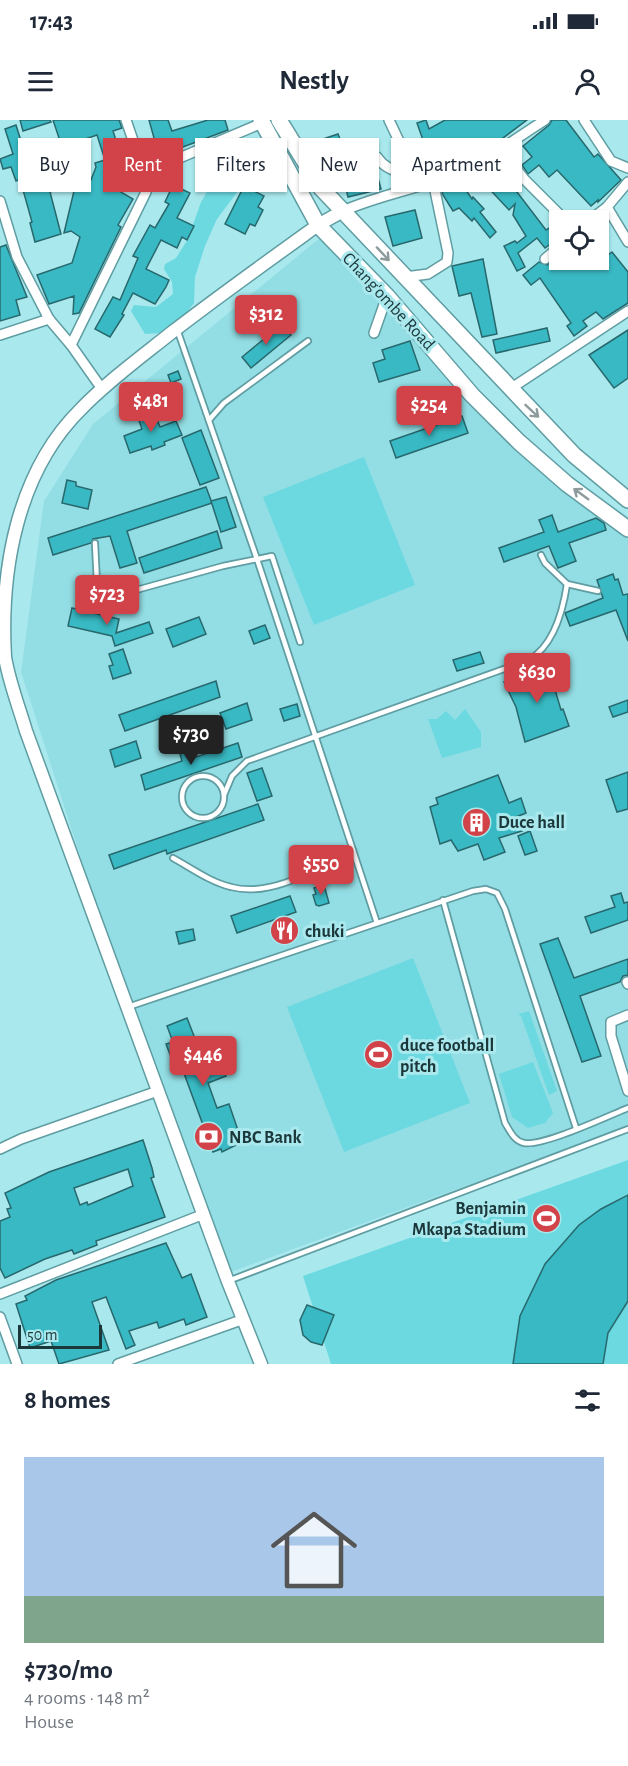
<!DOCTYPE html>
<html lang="en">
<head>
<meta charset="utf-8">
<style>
	body { margin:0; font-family:"Alegreya Sans",sans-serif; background:#f2f2f3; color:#1f2937; height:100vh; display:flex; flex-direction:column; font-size:22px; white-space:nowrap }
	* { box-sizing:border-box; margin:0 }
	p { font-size:20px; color:#747a83 }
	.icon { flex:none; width:33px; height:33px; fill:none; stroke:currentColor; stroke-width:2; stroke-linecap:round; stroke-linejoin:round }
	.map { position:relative; height:1244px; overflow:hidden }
	.panel { display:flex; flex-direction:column; background:#fff; flex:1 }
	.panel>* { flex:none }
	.hud { position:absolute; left:18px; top:18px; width:592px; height:54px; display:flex; gap:12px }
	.controls { position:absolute; left:549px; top:90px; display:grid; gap:12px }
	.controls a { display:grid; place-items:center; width:60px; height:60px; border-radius:0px; background:#fff; box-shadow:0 2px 4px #0004; font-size:30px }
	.scale { position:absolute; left:18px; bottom:15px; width:84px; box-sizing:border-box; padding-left:6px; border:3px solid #1c3739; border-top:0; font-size:16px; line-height:21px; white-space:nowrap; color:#1c3739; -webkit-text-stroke:4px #a9e9ee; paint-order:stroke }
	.price { position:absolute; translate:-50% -51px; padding:0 14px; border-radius:6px; background:#d24349; color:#fff; font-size:20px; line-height:39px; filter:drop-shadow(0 2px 3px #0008) }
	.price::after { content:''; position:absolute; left:50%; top:36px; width:18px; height:14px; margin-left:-9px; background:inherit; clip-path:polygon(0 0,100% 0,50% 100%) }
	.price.on { background:#222; color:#fff }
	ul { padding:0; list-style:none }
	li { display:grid; align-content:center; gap:12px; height:318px; padding:0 24px }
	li+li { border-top:2px solid #e0e1e3 }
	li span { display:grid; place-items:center; height:186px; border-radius:0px; color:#555 }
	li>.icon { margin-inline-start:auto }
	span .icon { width:108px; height:108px; fill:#fffc; stroke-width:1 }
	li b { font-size:26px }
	h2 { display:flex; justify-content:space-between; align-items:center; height:72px; padding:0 24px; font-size:26px }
	.pill { padding:0 21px; border-radius:0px; background:#fff; box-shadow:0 2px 4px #0004; font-size:21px; line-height:54px }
	.pill.on { background:#d24349; color:#fff }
	.status { display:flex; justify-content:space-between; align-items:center; height:42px; padding:0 30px; background:#fff; direction:ltr }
	.status svg { height:16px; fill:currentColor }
	header { display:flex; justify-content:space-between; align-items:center; height:78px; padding:0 24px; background:#fff; font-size:27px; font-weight:600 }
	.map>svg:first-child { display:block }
</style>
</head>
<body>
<div class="status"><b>17:43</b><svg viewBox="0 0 49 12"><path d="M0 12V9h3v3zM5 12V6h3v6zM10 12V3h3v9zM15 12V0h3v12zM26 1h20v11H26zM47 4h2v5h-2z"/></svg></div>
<header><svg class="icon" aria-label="menu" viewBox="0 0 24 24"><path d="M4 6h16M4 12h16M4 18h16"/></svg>Nestly<svg class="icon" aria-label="person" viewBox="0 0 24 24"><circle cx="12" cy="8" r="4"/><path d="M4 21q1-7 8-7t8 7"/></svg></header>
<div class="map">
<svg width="628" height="1244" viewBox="0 0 628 1244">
	<rect width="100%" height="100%" fill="#a9e9ee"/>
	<polygon fill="#93dee4" points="321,117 386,178 476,285 587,388 628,417 628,1006 231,1152 192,1055 101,801 21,552 44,381 93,304"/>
	<g fill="#6cd9e1">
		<polygon points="238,32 246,54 244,63 217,99 205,126 195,157 194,183 179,203 162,213 145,214 131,191 134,185 156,187 173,174 172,162 164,149 165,144 176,138 188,119 201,82 222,46 224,36"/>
		<polygon points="364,337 415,465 314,505 263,377"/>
		<polygon points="465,589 481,612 481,627 442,638 428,599 437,599 446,591 455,600"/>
		<polygon points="413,838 470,983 344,1032 287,887"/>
		<polygon points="529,891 557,971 549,975 521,896 518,894"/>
		<polygon points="533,942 553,993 545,1003 528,1008 512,997 499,954"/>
		<polygon points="628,1040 628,1244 331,1244 303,1156"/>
	</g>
	<g fill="#38b9c3" stroke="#28686d" stroke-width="1.5" fill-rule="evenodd">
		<polygon points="20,0 50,0 51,2 23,11"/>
		<polygon points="53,0 119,0 122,8 113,11 122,39 127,38 141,64 119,71 133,79 118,105 121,107 79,193 73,194 74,176 49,184 37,155 72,143 80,117 71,111 64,113 74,71 62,68 50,72 61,114 35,122 30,103 32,102 20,59 16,61 11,47 3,49 0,39 13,34 5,9 16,5 26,37 47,30 46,25 54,22 66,57 91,60 96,47 95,43 105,40 97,15 62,27"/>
		<polygon points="149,0 168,0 172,11 208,0 225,0 228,10 159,36"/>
		<polygon points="426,0 429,9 445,0 527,0 491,27 447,50 444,46 440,48 430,37 424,23 417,3"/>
		<polygon points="552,0 566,0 594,37 598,34 621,60 598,82 598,80 591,86 557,50 549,57 539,45 528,54 522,45 532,37 523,26 549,5"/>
		<polygon points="338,14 342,24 321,32 317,21"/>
		<polygon points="499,38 512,55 507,59 546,110 549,108 557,119 545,128 537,118 518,133 525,147 517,151 504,126 515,121 517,123 526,116 513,95 515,84 509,90 482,61 489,55 483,47"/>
		<polygon points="359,43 374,44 381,69 348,77 341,47"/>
		<polygon points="459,60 472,79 473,77 484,89 480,92 496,112 490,118 474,98 472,101 459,88 453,91 443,75 441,67"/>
		<polygon points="173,65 190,73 177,98 194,106 187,120 182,117 177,128 161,120 146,149 169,160 166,167 155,184 133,173 122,194 124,195 110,217 95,209 113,177 120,180 138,138 133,136 150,105 155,108 169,84 165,82"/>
		<polygon points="244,66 264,76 258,87 263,90 255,106 250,104 245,114 225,104"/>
		<polygon points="415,90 422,118 393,126 385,97"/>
		<polygon points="598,121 609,134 612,132 628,152 628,183 603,199 596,192 583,201 587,206 574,216 567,206 571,203 540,158 531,165 523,155 539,142 547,145 559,136 560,140 598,140"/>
		<polygon points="6,125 27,177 16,180 20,195 0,201 0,127"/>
		<polygon points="483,139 497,214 482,217 471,173 459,176 452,146"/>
		<polygon points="282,204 291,215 251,248 242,237"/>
		<polygon points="547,208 550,221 496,233 493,220"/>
		<polygon points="628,210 628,258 614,268 589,235"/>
		<polygon points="410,221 420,250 379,262 373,243 385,239 382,230"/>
		<polygon points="178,251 181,259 171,263 168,255"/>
		<polygon points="153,289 160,307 176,301 182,315 164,322 165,325 152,330 151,326 130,333 124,316 142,309 137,295"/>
		<polygon points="462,296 468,313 396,338 390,321"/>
		<polygon points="201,310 219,358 200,365 182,318"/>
		<polygon points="67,360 76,362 76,366 92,370 88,389 62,383"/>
		<polygon points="206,367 212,383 127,411 137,443 120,448 110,416 93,419 91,423 53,435 48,418"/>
		<polygon points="226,377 236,407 221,412 211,381"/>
		<polygon points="552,395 558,412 596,398 604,403 606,410 569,423 576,441 558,448 549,426 504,442 499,428 544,412 539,400"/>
		<polygon points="217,411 222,428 144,453 139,438"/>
		<polygon points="613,454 615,460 618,459 623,475 628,474 628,521 616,490 570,506 565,493 603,478 597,460"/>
		<polygon points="72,488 119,499 116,513 149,502 153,513 115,526 112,516 68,506"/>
		<polygon points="199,497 206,514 173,527 166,509"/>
		<polygon points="265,505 270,518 254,524 249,511"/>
		<polygon points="123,529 131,553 113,559 109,546 113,545 109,534"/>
		<polygon points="480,532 484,543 457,551 453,540"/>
		<polygon points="548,546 561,590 563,589 569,606 525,622 516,587 504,562"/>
		<polygon points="216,561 220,577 125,611 119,595"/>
		<polygon points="628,580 628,592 613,597 609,587"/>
		<polygon points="247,583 252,600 226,609 220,593"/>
		<polygon points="297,584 300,596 284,601 280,589"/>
		<polygon points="136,621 141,638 115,647 110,630"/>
		<polygon points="238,623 242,637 145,670 141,655 182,641 180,634 194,629 196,637"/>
		<polygon points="262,648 272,676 257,681 247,653"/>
		<polygon points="628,652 628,689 617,692 606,660"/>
		<polygon points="498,655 509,683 521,678 526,693 516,697 522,711 499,718 505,732 484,740 478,724 458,731 451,720 440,724 430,687 438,684 436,678"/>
		<polygon points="258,684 264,700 167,734 166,730 114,749 109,735"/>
		<polygon points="530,711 537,731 525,735 518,716"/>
		<polygon points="324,765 329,783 319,786 316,785 313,775 316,774 314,768"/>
		<polygon points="621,773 624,783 628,782 628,800 591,813 585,797 615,787 611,776"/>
		<polygon points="290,776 296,792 237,813 231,796"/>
		<polygon points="193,809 195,820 179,824 176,812"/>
		<polygon points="558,818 574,858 628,839 628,855 623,856 620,862 580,876 601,936 582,942 540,824"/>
		<polygon points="187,898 208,952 222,946 226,956 208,963 217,988 229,984 242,1022 222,1032 221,1029 213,1032 182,948 176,950 166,924 173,922 167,906"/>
		<path d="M143 1020 152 1048 154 1057 151 1058 165 1097 96 1121 97 1125 74 1134 72 1130 45 1139 5 1158 0 1148V1101L10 1097 7 1089 11 1088 5 1073 49 1052ZM128 1049 133 1066 88 1085 87 1082 80 1085 74 1068Z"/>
		<polygon points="628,1075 628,1181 608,1213 603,1244 513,1244 520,1196 545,1144 579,1105 601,1089"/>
		<polygon points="166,1123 182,1158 191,1154 207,1197 186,1205 184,1199 159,1208 157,1202 129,1211 135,1225 126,1229 106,1177 92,1182 109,1230 59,1244 51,1221 30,1228 16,1184 27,1180 25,1176 56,1160"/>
		<polygon points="307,1185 334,1195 322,1225 311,1222 303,1215 300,1200"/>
	</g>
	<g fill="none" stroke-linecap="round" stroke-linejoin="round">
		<defs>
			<g id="service">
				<polyline points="177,209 257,439 377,803"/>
				<polyline points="209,300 224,283 308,221"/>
				<polyline points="95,423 97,464 111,477 223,446 272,436 300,522"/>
				<polyline points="541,435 545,443 567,464 598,471"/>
				<circle cx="203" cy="677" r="21"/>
				<path d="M224 675 232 656 247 641 529 540C554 525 563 491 567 464"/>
				<path d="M173 738C191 748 210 762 231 767 273 778 317 748 353 730"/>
				<path d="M443 780 505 1003C510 1011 514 1021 524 1023 542 1027 608 996 628 988"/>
				<polyline points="128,887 473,771 486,769 497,773 505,789 576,1008"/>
				<polyline points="228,1161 628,1009"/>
			</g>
			<g id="minor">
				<polyline points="389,0 415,55"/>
				<polyline points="584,0 611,41 628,48"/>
				<polyline points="501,28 524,59 565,100"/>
				<path d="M306 43 338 36 377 37C389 56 419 56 441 55"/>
				<polyline points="144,53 262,3"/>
				<polyline points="0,81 17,137 49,199 71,225 102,269"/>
				<polyline points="607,87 628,122"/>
				<path d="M343 91C379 75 417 69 453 55 486 41 515 19 545 0"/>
				<polyline points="590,100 607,87 628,62"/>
				<polyline points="545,139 560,126"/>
				<polyline points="405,157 428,154 447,142 448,133 433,61"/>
				<polyline points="374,213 387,176"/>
				<polyline points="0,215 49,199"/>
				<polyline points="71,225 146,72 148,64 126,0"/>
				<polyline points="510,269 628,191"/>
				<polyline points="627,862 628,864"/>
				<polyline points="628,895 611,902 611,916 628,971"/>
				<polyline points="0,1029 21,1019 158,971"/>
				<polyline points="0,1174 204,1094"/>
				<polyline points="0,1197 17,1244"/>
				<polyline points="118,1244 244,1199"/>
			</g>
			<path id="tertiary" d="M261 1244 227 1159 26 611C19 587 9 562 5 537 0 450 17 352 81 289 108 261 141 237 171 213 219 176 268 141 318 105L343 91"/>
			<g id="primary">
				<polyline points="261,0 318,105 387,176 472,275 519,322 567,364 628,409"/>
				<polyline points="279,0 321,68 574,335 628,380"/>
			</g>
		</defs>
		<use href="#service" stroke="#5f9da2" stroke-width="8"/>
		<use href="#minor" stroke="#5f9da2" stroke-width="12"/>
		<use href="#tertiary" stroke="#5f9da2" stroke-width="15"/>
		<use href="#primary" stroke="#5f9da2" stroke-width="18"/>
		<use href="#service" stroke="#fff" stroke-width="4.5"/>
		<use href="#minor" stroke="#fff" stroke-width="9"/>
		<use href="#tertiary" stroke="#fff" stroke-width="12"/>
		<use href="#primary" stroke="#fff" stroke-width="15"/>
	</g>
	<defs><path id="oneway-shaft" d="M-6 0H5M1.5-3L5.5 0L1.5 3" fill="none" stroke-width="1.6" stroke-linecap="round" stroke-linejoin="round" transform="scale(1.5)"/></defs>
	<g stroke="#8e9b9c">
		<use href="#oneway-shaft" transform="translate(383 134) rotate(47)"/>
		<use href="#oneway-shaft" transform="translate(532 291) rotate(43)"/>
		<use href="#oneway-shaft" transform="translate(581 374) rotate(-144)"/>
	</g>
	<defs>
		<symbol id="building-disc" viewBox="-11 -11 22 22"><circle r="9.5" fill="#d24349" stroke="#a9e9ee"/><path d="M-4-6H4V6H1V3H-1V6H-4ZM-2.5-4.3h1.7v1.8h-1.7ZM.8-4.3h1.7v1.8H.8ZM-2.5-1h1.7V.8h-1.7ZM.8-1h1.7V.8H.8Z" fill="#fff"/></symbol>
		<symbol id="restaurant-disc" viewBox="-11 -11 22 22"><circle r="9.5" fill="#d24349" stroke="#a9e9ee"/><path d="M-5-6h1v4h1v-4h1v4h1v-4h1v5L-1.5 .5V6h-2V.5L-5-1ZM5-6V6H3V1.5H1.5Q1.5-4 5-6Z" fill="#fff"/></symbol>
		<symbol id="stadium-disc" viewBox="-11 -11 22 22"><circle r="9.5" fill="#d24349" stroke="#a9e9ee"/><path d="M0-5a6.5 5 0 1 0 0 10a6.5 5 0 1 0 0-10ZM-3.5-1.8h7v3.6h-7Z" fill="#fff"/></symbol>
		<symbol id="bank-disc" viewBox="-11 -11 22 22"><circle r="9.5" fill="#d24349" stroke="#a9e9ee"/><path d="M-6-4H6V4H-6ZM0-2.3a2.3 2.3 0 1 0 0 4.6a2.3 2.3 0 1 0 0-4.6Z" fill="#fff"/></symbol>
	</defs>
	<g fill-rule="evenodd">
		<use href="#building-disc" x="460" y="686" width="33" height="33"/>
		<use href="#restaurant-disc" x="268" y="794" width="33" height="33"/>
		<use href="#stadium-disc" x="362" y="918" width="33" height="33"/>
		<use href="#bank-disc" x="192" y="1000" width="33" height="33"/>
		<use href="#stadium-disc" x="530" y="1082" width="33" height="33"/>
	</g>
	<g text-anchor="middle" stroke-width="6" stroke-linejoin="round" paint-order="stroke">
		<g font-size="18" fill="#1c3739" stroke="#a9e9ee">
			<text transform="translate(389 181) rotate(47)" y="6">Chang'ombe Road</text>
		</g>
		<g font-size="18" font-weight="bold" fill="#1c3739" stroke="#a9e9ee" text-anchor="start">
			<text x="498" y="708">Duce hall</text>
			<text x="305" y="817">chuki</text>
			<text x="400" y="931">duce football<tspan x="400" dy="21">pitch</tspan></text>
			<text x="229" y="1023">NBC Bank</text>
			<text x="526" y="1094" text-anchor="end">Benjamin<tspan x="526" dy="21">Mkapa Stadium</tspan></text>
		</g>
	</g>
</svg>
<div class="controls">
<a><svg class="icon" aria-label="locate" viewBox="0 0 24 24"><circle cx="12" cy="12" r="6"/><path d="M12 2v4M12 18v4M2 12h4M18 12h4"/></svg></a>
</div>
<div class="scale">50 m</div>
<b class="price" style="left:266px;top:226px">$312</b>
<b class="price" style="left:151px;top:313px">$481</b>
<b class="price" style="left:429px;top:317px">$254</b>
<b class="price" style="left:107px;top:506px">$723</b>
<b class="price" style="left:537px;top:584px">$630</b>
<b class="price on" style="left:191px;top:646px">$730</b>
<b class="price" style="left:321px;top:776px">$550</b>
<b class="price" style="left:203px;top:967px">$446</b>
<div class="hud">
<a class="pill">Buy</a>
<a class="pill on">Rent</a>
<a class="pill">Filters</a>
<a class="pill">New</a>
<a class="pill">Apartment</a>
</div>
</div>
<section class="panel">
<h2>8 homes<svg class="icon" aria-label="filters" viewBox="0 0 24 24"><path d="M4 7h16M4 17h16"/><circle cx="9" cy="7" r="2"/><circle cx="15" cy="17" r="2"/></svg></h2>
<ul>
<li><span style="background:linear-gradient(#a9c7e8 75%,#7fa58c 0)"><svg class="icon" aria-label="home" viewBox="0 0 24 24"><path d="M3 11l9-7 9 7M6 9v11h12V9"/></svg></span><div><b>$730/mo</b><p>4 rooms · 148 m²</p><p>House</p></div></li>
</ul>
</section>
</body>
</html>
